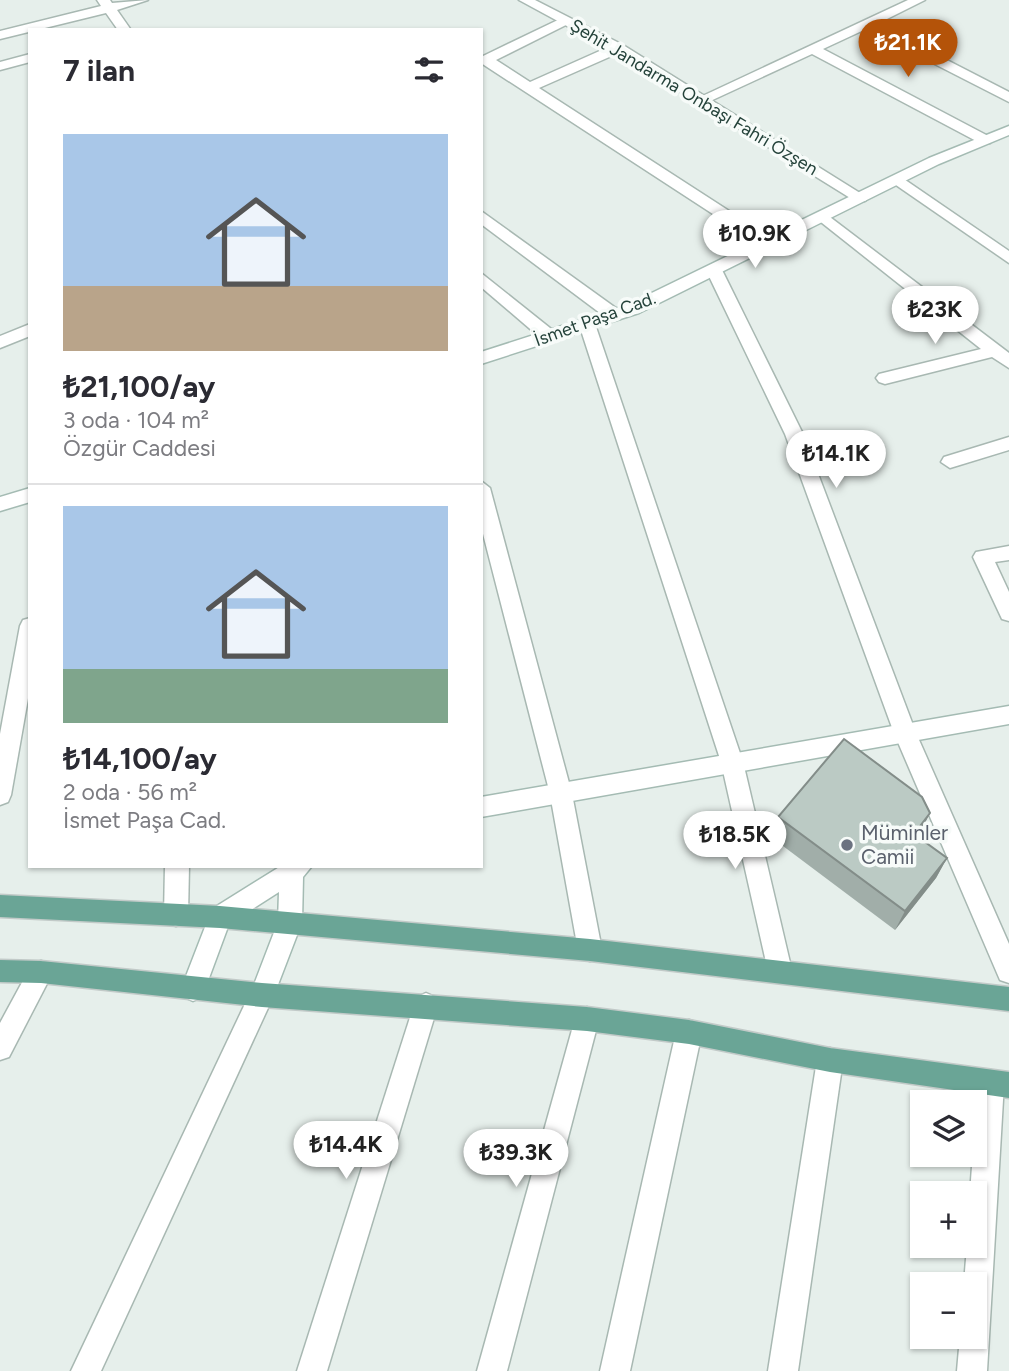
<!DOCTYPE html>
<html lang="tr">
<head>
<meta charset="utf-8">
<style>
	body { margin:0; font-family:Figtree,sans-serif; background:#f7f7f7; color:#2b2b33; height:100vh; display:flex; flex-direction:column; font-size:26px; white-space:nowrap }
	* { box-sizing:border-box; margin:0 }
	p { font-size:23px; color:#7c7c81 }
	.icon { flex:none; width:38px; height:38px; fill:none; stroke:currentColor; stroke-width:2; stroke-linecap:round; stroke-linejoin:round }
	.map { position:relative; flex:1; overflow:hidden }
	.sheet { position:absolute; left:28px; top:28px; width:455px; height:840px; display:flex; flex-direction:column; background:#fff; border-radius:0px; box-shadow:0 2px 5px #0004 }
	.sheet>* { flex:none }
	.buttons { position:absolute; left:910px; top:1090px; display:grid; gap:14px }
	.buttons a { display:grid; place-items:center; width:77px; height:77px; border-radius:0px; background:#fff; box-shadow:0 2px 5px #0004; font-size:35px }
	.price { position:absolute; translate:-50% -60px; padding:0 16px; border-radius:24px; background:#fff; color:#222; font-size:23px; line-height:46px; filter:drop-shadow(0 2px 4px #0008) }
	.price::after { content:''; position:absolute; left:50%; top:42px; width:21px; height:16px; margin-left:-10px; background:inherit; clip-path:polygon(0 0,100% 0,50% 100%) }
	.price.selected { background:#b45309; color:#fff }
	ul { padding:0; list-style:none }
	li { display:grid; align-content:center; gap:14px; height:371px; padding:0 35px }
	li+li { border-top:2px solid #e1e1e2 }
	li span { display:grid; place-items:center; height:217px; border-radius:0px; color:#555 }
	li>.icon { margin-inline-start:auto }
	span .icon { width:126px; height:126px; fill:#fffc; stroke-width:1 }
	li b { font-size:30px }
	h2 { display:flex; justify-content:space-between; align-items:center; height:84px; padding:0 35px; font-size:30px }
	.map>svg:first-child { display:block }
</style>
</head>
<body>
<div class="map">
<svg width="1009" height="1371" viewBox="0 0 1009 1371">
	<rect width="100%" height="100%" fill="#e6efeb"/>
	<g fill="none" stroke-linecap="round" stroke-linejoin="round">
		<defs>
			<g id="minor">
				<polygon points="97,0 110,0 112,3 148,0 117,10 131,30 118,30 106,13 0,39 0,31 101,6"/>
				<polygon points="908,0 925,0 877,24 1009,92 1009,102 866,29 823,49 990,137 990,143 980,143 812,54 706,103 694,100"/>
				<polygon points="562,18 574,21 496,60 530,82 613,45 623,45 623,51 539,88 774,240 774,246 762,246 481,63 481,57"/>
				<polygon points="30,54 30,62 0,70 0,62"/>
				<polygon points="898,175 1009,251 1009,263 893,183 890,180"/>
				<polygon points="481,211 620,311 620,319 608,319 481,224"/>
				<polygon points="822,211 1009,353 1009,368 992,357 885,384 879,382 876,378 879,374 981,349 817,219 814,216"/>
				<polygon points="714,265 722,270 803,434 916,733 1009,944 1009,983 1000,980 894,733 785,434 706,270"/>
				<polygon points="481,273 555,332 557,336 555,340 543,340 481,287"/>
				<polygon points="587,319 595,324 743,762 792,971 789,979 780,982 771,979 768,971 721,762 579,324"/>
				<polygon points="30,324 30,336 0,348 0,336"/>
				<polygon points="1009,437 1009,450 950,468 941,462 944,457"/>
				<polygon points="481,481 490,488 572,794 602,950 599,958 590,961 581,958 578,950 550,794 481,526"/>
				<polygon points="1009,546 1009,560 995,562 1009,592 1009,621 1002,619 973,557 976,552"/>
				<polygon points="30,618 30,687 11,795 8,802 0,805 0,734 20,626 23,620"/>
				<polygon points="165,866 189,866 188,915 184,923 176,926 168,923 164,915"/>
				<polygon points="41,961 50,964 53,972 9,1057 0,1060 0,1023 32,964"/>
				<polygon points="262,983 271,987 274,995 101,1371 71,1371 253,987"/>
				<polygon points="426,993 435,997 438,1005 327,1371 297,1371 414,1005 417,997"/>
				<polygon points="587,1007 596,1011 599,1019 507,1371 477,1371 575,1019 578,1011"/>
				<polygon points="689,1020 698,1023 702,1032 630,1371 600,1371 676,1032 680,1023"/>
				<polygon points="830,1048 839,1051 843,1060 798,1371 768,1371 817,1060 821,1051"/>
				<polygon points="991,1070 1000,1074 1004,1083 987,1371 957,1371 960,1337 975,1337 975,1284 964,1284 967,1246 975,1246 975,1194 970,1194 978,1083 982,1074"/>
			</g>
			<polygon id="tertiary" points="519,0 535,0 623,45 868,198 865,201 855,201 613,51"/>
			<g id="secondary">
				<polygon points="1009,126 1009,135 939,164 639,313 481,364 481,352 627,305 929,158"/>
				<polygon points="30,488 30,502 0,511 0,497"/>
				<polygon points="1009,706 1009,724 481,817 481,797"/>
				<polygon points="281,866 312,866 303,877 302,922 271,1003 262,1007 253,1003 250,995 278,922 279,892 229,924 202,997 193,1001 184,997 181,989 212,909"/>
			</g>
			<g id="primary">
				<polygon points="0,895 220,906 590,939 1009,987 1009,1011 590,961 220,928 0,917"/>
				<polygon points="0,960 41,961 262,983 587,1007 689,1020 830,1048 1009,1072 1009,1098 830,1072 689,1044 587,1031 262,1007 41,983 0,982"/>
			</g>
		</defs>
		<use href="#minor" stroke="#a8b8b2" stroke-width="3"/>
		<use href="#tertiary" stroke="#a8b8b2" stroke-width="3"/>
		<use href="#secondary" stroke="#a4bbb3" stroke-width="3"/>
		<use href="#primary" stroke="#c2cac8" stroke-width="3"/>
		<use href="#minor" fill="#fff" fill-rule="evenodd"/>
		<use href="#tertiary" fill="#fff" fill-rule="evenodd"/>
		<use href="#secondary" fill="#fff" fill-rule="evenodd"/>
		<use href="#primary" fill="#6aa596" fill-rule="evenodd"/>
	</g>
	<polygon fill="#a1aea9" points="930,813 917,837 947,858 936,878 895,930 771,837 778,817"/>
	<g fill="#838d89">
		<polygon points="930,813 920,833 904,854 914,834"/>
		<polygon points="947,858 936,878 895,930 905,911"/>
	</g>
	<polygon fill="#bbcac4" stroke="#838d89" stroke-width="2" points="844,739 922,797 930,813 914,834 947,858 905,911 778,817"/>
	<circle fill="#6b7280" stroke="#f7fbf9" stroke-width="2.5" cx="847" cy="845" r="7"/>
	<g text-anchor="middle" stroke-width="7" stroke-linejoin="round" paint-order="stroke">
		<g font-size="18" fill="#24423a" stroke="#f7fbf9">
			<text transform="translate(694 97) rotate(31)" y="6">Şehit Jandarma Onbaşı Fahri Özşen</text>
			<text transform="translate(595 319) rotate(-20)" y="6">İsmet Paşa Cad.</text>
		</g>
		<g font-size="21" fill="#5b616d" stroke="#f7fbf9" text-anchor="start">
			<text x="861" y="840">Müminler<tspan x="861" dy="24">Camii</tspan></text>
		</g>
	</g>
</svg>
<div class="buttons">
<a><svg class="icon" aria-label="layers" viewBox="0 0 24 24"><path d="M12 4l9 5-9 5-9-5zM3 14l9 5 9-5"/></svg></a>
<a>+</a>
<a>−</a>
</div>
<b class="price selected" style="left:908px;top:79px">₺21.1K</b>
<b class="price" style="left:755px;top:270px">₺10.9K</b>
<b class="price" style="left:935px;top:346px">₺23K</b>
<b class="price" style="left:836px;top:490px">₺14.1K</b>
<b class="price" style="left:735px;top:871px">₺18.5K</b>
<b class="price" style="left:346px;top:1181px">₺14.4K</b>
<b class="price" style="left:516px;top:1189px">₺39.3K</b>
<section class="sheet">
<h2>7 ilan<svg class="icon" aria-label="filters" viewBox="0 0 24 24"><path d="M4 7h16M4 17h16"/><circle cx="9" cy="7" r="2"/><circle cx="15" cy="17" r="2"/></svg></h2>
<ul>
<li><span style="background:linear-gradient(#a9c7e8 70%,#b9a48a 0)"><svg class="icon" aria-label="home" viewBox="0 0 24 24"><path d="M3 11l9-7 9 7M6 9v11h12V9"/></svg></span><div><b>₺21,100/ay</b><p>3 oda · 104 m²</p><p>Özgür Caddesi</p></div></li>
<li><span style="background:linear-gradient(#a9c7e8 75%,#7fa58c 0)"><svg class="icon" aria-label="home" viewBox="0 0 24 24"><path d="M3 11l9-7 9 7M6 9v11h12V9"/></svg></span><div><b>₺14,100/ay</b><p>2 oda · 56 m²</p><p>İsmet Paşa Cad.</p></div></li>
</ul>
</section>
</div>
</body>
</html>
